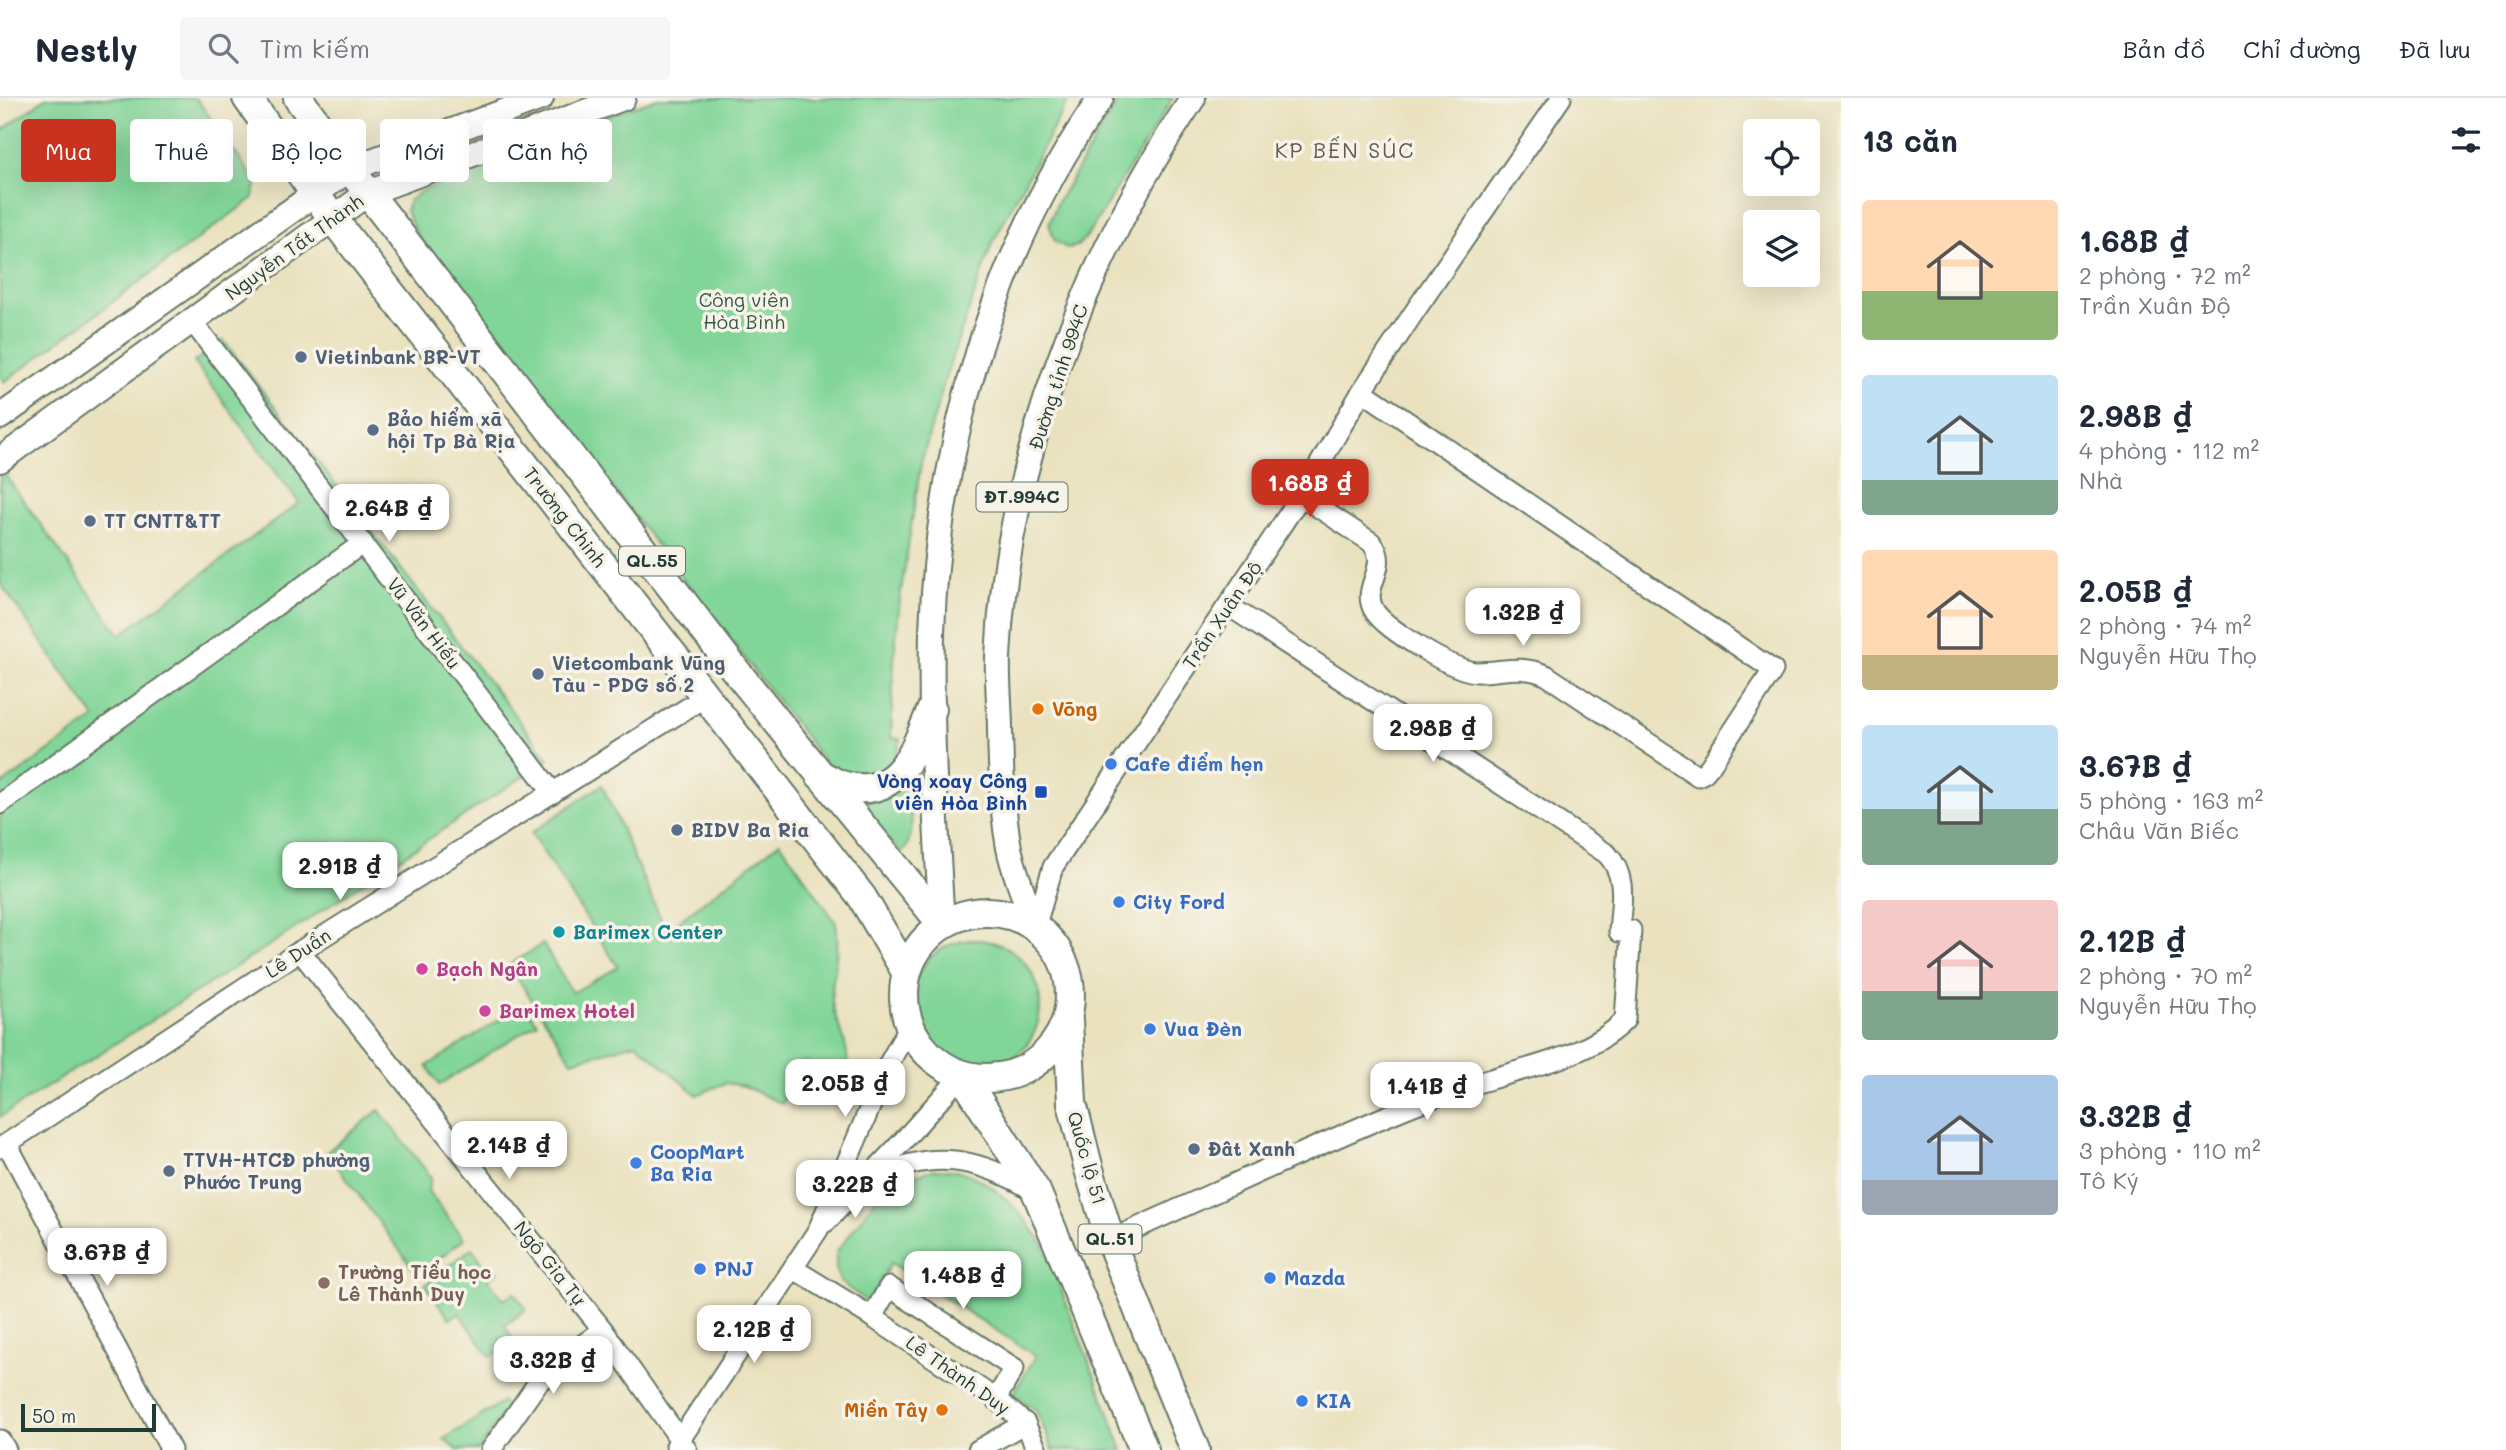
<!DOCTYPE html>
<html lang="vi">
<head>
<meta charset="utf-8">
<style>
	body { margin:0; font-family:Mali,sans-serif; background:#f6f6f7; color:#1f2937; height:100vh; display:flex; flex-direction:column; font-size:26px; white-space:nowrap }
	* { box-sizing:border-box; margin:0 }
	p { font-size:23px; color:#747a83 }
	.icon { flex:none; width:38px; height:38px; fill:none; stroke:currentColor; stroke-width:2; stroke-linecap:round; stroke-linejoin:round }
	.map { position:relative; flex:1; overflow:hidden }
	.details { display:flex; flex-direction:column; background:#fff; width:665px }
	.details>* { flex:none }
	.hud { position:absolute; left:21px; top:21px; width:665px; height:63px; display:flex; gap:14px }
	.buttons { position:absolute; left:1743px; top:21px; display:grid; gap:14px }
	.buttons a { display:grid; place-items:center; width:77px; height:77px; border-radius:7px; background:#fff; box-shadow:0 7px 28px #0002; font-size:35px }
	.scale { position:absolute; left:21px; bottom:18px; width:135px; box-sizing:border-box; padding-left:7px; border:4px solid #1f3d34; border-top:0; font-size:19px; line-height:24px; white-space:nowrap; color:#1f3d34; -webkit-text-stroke:5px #f7f3e8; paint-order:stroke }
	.price { position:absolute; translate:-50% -60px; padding:0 16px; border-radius:14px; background:#fff; color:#222; font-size:23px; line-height:46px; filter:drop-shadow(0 2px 4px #0008) }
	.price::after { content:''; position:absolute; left:50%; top:42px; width:21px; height:16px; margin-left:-10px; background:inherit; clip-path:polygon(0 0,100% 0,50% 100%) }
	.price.on { background:#c8321e; color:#fff }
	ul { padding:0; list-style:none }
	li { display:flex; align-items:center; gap:21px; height:175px; padding:0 21px }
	li span { display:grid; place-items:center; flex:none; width:196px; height:140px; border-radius:7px; color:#555 }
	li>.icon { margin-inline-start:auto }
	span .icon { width:84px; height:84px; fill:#fffc; stroke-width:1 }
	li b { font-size:30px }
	h2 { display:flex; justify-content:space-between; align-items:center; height:84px; padding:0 21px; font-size:30px }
	.tag { padding:0 24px; border-radius:7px; background:#fff; box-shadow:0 7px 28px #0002; font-size:24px; line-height:63px }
	.tag.on { background:#c8321e; color:#fff }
	header { display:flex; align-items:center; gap:42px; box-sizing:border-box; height:98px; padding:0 35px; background:#fff; border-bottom:2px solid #e0e1e3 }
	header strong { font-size:33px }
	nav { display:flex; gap:38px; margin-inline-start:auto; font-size:24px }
	.search { width:490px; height:63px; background:#f6f6f7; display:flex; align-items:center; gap:18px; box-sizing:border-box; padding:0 24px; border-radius:7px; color:#747a83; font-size:26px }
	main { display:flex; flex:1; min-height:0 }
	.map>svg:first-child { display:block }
</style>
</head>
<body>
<header>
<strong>Nestly</strong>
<div class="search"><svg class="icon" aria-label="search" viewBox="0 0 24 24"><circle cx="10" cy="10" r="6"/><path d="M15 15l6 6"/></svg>Tìm kiếm</div>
<nav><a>Bản đồ</a><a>Chỉ đường</a><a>Đã lưu</a></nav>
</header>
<main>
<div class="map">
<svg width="1841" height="1352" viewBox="0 0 1841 1352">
	<rect width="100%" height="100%" fill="#f7f3e8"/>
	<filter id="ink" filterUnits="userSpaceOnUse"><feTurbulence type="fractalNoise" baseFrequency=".0143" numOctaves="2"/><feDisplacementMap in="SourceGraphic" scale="14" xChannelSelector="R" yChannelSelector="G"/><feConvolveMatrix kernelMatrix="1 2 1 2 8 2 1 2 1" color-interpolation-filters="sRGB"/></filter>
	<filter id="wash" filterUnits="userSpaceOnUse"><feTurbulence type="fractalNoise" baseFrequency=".00686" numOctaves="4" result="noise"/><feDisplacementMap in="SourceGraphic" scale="28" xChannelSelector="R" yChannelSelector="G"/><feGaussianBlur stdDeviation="1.57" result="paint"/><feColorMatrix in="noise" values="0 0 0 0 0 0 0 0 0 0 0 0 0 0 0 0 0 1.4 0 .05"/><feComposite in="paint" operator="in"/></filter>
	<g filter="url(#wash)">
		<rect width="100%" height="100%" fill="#eae2bf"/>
		<g fill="#81d598" stroke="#508966" stroke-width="2">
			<polygon points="45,0 196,0 257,85 252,101 4,284 0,278 0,34"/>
			<polygon points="657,0 1069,0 992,146 948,271 921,365 900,500 894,561 891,640 901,641 892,670 884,680 838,681 418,139 406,113 409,103 420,94 525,48"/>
			<polygon points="1120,0 1173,0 1087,138 1077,148 1067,150 1055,143 1049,126 1057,105"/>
			<polygon points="223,242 549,661 273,845 0,1019 0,688 95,620 0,485 0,376 3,374 120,537 299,405 194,264"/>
			<path d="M602 687 666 833 780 744 836 825C841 851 831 876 832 902 833 923 850 944 847 966 846 971 843 977 841 981L804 963 782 1006 744 988 725 985 697 997 636 945 572 963 509 867 543 846 572 895 618 869 531 735Z"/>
			<path d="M907 690C912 707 916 744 901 755L853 706 885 701Z"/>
			<circle cx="975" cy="907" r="65"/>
			<polygon points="524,906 537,925 439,987 427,968"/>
			<polygon points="379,1012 431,1079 428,1093 464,1141 418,1177 327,1054"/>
			<path d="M936 1071C943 1072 952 1071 959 1073 997 1084 1025 1118 1045 1150L1123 1352H1053L1036 1312 1013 1296 1036 1258 891 1165 868 1204 840 1184 836 1170V1155L878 1098 901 1081Z"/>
			<polygon points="472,1150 490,1175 498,1173 488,1181 504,1202 514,1194 526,1211 505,1228 514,1243 490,1259 459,1215 450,1221 425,1187"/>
			<polygon points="503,1304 506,1310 479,1352 457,1352 444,1341"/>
		</g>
	</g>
	<g filter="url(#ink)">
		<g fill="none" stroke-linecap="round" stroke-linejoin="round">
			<defs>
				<g id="minor">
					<polyline points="192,223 553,695"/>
					<path d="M1301 398 1371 444C1393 469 1358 489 1375 514 1387 532 1455 574 1477 574 1503 574 1519 566 1546 577L1698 678 1704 675 1710 668 1773 572 1362 293"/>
					<path d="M1229 508 1607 756C1628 779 1621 805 1619 834"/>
					<polyline points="0,706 363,445"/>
					<polyline points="1035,830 1053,769 1301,398 1362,293 1415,213 1561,0"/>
					<polyline points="300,853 603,1232 687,1352"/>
					<polyline points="7,1046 171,1352"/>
					<polyline points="0,1050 300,853 705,599"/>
					<path d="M875 1079C933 1051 977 1060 1031 1091"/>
					<polyline points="826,1124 902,1044 962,977"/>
					<path d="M1110 1142C1209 1098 1306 1051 1406 1010 1433 999 1462 989 1491 981 1536 967 1591 957 1625 922L1631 832"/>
					<polyline points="794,1171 872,1219 996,1301 1025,1325 1037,1352"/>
					<polyline points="872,1219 889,1189 1014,1270 996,1301"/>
					<polyline points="0,1342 6,1352"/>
					<polyline points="676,1348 818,1132 888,967 909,929"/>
					<polyline points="491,1352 537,1286 556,1266 603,1232"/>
					<polyline points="978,1352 1025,1325"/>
				</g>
				<g id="major">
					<polyline points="0,319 350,71 541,0"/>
					<polyline points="0,362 368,95 623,0"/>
					<path d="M942 826C936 729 930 631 932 534 938 348 993 153 1101 0"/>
					<path d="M1035 830C1027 803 1012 772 1008 744 1002 708 1001 670 1000 633 1000 609 997 584 998 559 1007 362 1084 163 1193 0"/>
				</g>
				<g id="highway">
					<polyline points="247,0 333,121 862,799 906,874"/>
					<polyline points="298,0 368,95 736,573 942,826"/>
					<path d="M820 677C828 680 836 686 845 688 900 702 915 650 932 611"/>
					<circle cx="987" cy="897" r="83"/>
					<polyline points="1068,922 1072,1005 1088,1068 1110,1142 1195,1352"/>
					<polyline points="962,977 1036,1093 1144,1352"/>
				</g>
			</defs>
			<use href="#minor" stroke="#667765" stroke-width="23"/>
			<use href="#major" stroke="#667765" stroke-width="28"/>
			<use href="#highway" stroke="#667765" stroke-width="32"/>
			<use href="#minor" stroke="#fff" stroke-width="19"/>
			<use href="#major" stroke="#fff" stroke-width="24"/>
			<use href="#highway" stroke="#fff" stroke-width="28"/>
		</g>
	</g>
	<g fill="#5c6f8a" stroke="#f7f3e8" stroke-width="2.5">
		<circle cx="301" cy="259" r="7"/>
		<circle cx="373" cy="332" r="7"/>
		<circle cx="90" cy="423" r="7"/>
		<circle cx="538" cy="576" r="7"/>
		<circle cx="677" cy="732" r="7"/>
		<circle cx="1194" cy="1051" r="7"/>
		<circle cx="169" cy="1073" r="7"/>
	</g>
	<g fill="#e8710a" stroke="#f7f3e8" stroke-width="2.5">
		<circle cx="1038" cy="611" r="7"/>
		<circle cx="942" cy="1312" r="7"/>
	</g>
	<g fill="#3f7fe0" stroke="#f7f3e8" stroke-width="2.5">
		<circle cx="1111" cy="666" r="7"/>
		<circle cx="1119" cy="804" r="7"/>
		<circle cx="1150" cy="931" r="7"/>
		<circle cx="636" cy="1065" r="7"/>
		<circle cx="700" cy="1171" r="7"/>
		<circle cx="1270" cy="1180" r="7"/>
		<circle cx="1302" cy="1303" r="7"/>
	</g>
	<rect fill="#1a4fb4" stroke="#f7f3e8" stroke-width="2.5" x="1034" y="687" width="14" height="14" rx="3.5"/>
	<circle fill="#0f9aa8" stroke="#f7f3e8" stroke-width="2.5" cx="559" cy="834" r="7"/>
	<g fill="#d1479c" stroke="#f7f3e8" stroke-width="2.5">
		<circle cx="422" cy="871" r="7"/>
		<circle cx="485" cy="913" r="7"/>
	</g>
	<circle fill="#8d6e63" stroke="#f7f3e8" stroke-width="2.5" cx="324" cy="1185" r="7"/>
	<g text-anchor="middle" stroke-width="7" stroke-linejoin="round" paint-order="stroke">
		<g fill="#f7f3e8" stroke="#60746a" stroke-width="2">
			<rect x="976.5" y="384.5" width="91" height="29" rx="5"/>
			<rect x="619" y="448.5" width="66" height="29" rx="5"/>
			<rect x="1078.5" y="1126.5" width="63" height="29" rx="5"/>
		</g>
		<g font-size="18" font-weight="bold" fill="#1f3d34">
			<text x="1022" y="405">ĐT.994C</text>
			<text x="652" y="469">QL.55</text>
			<text x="1110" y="1147">QL.51</text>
		</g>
		<g font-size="19" fill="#1f3d34" stroke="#f7f3e8">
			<text transform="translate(294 149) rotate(-36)" y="7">Nguyễn Tất Thành</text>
			<text transform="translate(1058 279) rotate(-72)" y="7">Đường tỉnh 994C</text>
			<text transform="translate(565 419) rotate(52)" y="7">Trường Chinh</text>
			<text transform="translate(1222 517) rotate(-56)" y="7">Trần Xuân Độ</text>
			<text transform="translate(424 525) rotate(53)" y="7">Vũ Văn Hiếu</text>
			<text transform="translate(298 855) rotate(-33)" y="7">Lê Duẩn</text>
			<text transform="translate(1087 1060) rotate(74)" y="7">Quốc lộ 51</text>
			<text transform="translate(550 1165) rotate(51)" y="7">Ngô Gia Tự</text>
			<text transform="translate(958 1277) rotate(35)" y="7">Lê Thành Duy</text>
		</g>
		<g font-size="19" fill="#335b48" stroke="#f7f3e8">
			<text x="744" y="209">Công viên<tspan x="744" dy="22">Hòa Bình</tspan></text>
		</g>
		<g font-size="19" font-weight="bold" fill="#4e5e75" stroke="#f7f3e8" text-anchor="start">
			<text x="315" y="266">Vietinbank BR-VT</text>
			<text x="387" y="328">Bảo hiểm xã<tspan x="387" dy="22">hội Tp Bà Rịa</tspan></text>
			<text x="104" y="430">TT CNTT&amp;TT</text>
			<text x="552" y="572">Vietcombank Vũng<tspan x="552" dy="22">Tàu - PDG số 2</tspan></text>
			<text x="691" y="739">BIDV Ba Ria</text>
			<text x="1208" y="1058">Đât Xanh</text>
			<text x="183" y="1069">TTVH-HTCĐ phường<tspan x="183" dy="22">Phước Trung</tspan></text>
		</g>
		<g font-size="19" font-weight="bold" fill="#c56008" stroke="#f7f3e8" text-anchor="start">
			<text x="1052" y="618">Võng</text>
			<text x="928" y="1319" text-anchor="end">Miền Tây</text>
		</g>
		<g font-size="19" font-weight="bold" fill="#366cbe" stroke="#f7f3e8" text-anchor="start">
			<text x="1125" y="673">Cafe điểm hẹn</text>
			<text x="1133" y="811">City Ford</text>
			<text x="1164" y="938">Vua Đèn</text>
			<text x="650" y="1061">CoopMart<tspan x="650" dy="22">Ba Ria</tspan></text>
			<text x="714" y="1178">PNJ</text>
			<text x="1284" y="1187">Mazda</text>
			<text x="1316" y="1310">KIA</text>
		</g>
		<g font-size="19" font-weight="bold" fill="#164399" stroke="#f7f3e8" text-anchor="end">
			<text x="1027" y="690">Vòng xoay Công<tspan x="1027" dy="22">viên Hòa Bình</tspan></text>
		</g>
		<g font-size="19" font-weight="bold" fill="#0d838f" stroke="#f7f3e8" text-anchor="start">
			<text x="573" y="841">Barimex Center</text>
		</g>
		<g font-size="19" font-weight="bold" fill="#b23c85" stroke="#f7f3e8" text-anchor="start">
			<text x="436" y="878">Bạch Ngân</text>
			<text x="499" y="920">Barimex Hotel</text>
		</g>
		<g font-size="19" font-weight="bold" fill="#785e54" stroke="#f7f3e8" text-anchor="start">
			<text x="338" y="1181">Trường Tiểu học<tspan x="338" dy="22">Lê Thành Duy</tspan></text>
		</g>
		<g font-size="21" letter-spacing="2" fill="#645b50" stroke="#f7f3e8">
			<text x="1345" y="60">KP BẾN SÚC</text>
		</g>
	</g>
</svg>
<div class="buttons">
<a><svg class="icon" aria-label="locate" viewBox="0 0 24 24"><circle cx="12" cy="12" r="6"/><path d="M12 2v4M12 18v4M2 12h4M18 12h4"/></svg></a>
<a><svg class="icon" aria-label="layers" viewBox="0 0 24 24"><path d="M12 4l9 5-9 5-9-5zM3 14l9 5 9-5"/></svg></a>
</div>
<div class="scale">50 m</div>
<b class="price on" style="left:1310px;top:421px">1.68B ₫</b>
<b class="price" style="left:389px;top:446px">2.64B ₫</b>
<b class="price" style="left:1523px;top:550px">1.32B ₫</b>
<b class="price" style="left:1433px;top:666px">2.98B ₫</b>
<b class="price" style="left:340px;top:804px">2.91B ₫</b>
<b class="price" style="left:845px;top:1021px">2.05B ₫</b>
<b class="price" style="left:1427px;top:1024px">1.41B ₫</b>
<b class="price" style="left:509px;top:1083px">2.14B ₫</b>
<b class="price" style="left:855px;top:1122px">3.22B ₫</b>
<b class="price" style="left:107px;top:1190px">3.67B ₫</b>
<b class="price" style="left:963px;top:1213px">1.48B ₫</b>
<b class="price" style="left:754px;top:1267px">2.12B ₫</b>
<b class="price" style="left:553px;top:1298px">3.32B ₫</b>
<div class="hud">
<a class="tag on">Mua</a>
<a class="tag">Thuê</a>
<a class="tag">Bộ lọc</a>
<a class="tag">Mới</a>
<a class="tag">Căn hộ</a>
</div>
</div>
<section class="details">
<h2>13 căn<svg class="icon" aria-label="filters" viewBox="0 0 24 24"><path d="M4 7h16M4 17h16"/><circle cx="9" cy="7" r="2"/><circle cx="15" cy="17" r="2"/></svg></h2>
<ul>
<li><span style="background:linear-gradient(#ffd9b3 65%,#8fb573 0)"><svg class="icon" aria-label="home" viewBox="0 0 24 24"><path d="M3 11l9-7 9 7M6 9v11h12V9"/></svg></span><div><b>1.68B ₫</b><p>2 phòng · 72 m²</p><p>Trần Xuân Độ</p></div></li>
<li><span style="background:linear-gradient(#bfe0f5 75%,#7fa58c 0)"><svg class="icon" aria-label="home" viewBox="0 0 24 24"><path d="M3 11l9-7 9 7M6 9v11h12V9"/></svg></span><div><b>2.98B ₫</b><p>4 phòng · 112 m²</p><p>Nhà</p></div></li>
<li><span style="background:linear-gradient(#ffd9b3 75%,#c2b280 0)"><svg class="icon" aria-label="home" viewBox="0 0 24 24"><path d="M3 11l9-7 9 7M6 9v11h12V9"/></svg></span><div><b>2.05B ₫</b><p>2 phòng · 74 m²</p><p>Nguyễn Hữu Thọ</p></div></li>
<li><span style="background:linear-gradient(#bfe0f5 60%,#7fa58c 0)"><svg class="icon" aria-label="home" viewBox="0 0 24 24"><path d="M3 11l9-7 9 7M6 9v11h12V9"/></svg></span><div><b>3.67B ₫</b><p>5 phòng · 163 m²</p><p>Châu Văn Biếc</p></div></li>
<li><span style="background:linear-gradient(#f6c9c9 65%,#7fa58c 0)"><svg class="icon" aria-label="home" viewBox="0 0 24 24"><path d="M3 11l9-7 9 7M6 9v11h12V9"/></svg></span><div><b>2.12B ₫</b><p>2 phòng · 70 m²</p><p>Nguyễn Hữu Thọ</p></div></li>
<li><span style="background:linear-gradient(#a9c7e8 75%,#9aa5b1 0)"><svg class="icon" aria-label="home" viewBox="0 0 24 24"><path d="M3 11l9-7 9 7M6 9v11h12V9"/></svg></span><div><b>3.32B ₫</b><p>3 phòng · 110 m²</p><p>Tô Ký</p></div></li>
</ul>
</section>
</main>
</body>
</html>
